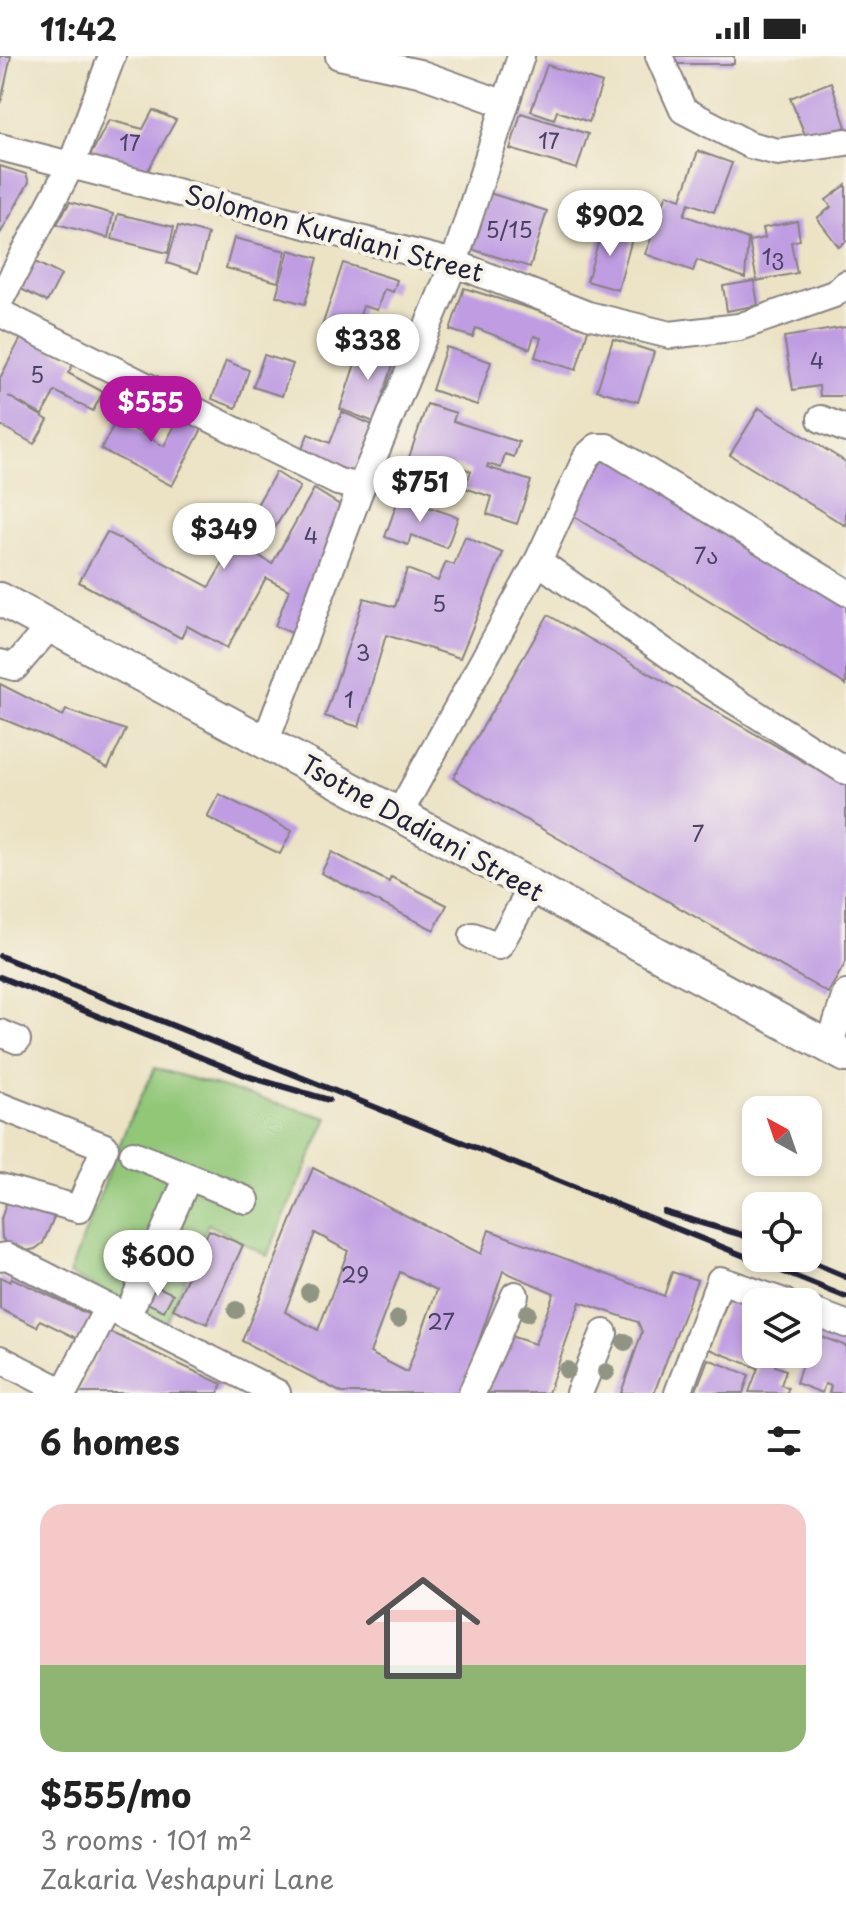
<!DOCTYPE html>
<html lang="en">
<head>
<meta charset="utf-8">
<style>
	body { margin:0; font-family:"Playpen Sans","Noto Sans Georgian",sans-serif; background:#f6f6f6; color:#222; height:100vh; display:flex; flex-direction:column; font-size:30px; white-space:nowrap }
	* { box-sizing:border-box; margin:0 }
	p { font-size:26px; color:#767676 }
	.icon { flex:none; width:44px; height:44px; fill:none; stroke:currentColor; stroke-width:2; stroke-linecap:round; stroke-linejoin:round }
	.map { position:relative; height:1337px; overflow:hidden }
	.details { display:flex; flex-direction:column; background:#fff; flex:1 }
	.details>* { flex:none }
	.needle { width:52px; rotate:320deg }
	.controls { position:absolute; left:742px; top:1040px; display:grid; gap:16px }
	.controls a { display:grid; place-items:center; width:80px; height:80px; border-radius:16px; background:#fff; box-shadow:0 4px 12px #0003; font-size:40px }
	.price { position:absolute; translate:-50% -68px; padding:0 18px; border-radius:28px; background:#fff; color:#222; font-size:26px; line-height:52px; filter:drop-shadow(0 2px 4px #0008) }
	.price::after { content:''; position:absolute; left:50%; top:48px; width:24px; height:18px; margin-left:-12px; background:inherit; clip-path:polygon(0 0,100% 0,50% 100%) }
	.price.current { background:#b5179e; color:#fff }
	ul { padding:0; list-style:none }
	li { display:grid; align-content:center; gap:16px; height:424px; padding:0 40px }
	li span { display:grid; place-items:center; height:248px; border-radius:24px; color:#555 }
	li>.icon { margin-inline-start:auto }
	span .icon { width:144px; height:144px; fill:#fffc; stroke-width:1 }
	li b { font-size:34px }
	h2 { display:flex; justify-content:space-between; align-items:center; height:96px; padding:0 40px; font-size:34px }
	.status { display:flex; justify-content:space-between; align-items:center; height:56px; padding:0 40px; background:#fff; direction:ltr }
	.status svg { height:22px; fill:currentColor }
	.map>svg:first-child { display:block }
</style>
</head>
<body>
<div class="status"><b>11:42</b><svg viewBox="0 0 49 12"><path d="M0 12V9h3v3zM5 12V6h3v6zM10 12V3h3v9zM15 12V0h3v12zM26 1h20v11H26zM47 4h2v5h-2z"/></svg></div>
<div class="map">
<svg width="846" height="1337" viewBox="0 0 846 1337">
	<rect width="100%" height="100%" fill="#f7f3e8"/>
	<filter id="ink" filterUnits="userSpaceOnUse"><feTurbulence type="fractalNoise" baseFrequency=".0125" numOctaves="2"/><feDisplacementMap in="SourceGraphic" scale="16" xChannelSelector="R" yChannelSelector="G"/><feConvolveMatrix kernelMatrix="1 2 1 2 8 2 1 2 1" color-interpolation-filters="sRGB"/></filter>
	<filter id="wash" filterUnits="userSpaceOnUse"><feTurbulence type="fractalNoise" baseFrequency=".006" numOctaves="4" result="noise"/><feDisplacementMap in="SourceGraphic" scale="32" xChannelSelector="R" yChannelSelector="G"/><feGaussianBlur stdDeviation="1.8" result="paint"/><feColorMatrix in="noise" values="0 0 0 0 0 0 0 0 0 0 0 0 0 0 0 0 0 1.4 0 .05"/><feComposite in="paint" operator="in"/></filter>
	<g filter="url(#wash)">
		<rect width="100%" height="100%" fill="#ece3c5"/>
		<polygon fill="#92c778" stroke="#5a745a" stroke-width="2" points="155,1012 328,1062 267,1200 208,1168 166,1267 69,1218 127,1070"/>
		<g id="blocks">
			<g fill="#c09de3" fill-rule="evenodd">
				<polygon points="0,0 11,0 1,46 0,46"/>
				<rect x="672" y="0" width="62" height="8"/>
				<polygon points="547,9 602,27 589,66 557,55 554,63 531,55"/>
				<polygon points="831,26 846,71 808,86 790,42"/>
				<polygon points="153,54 176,64 147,116 89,102 109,64 143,73"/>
				<polygon points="521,57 588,78 577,113 510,93"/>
				<polygon points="698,95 732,107 714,156 689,147 684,159 748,183 745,222 697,204 693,215 645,198 652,180 623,170 634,140 662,151 667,138 681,143"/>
				<polygon points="0,110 26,118 29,126 0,178"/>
				<polygon points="846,129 846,185 839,191 817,162 831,151 826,144"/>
				<polygon points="489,137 547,155 530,211 471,193"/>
				<polygon points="70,146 113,158 108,182 57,168"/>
				<polygon points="118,158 174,171 168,197 112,183"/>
				<polygon points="797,165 800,184 791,186 797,217 757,225 749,185 765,182 763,172"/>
				<polygon points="178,170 208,178 198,217 167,207"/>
				<polygon points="603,170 633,179 618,234 587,225"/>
				<polygon points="234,182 286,195 278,226 226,212"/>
				<polygon points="289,194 318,202 305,248 276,240"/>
				<polygon points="35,206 61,219 47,246 21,233"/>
				<polygon points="343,207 397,224 393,236 384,233 377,254 363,250 353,280 322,270"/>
				<polygon points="754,225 758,249 727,255 723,230"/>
				<polygon points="464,232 589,271 576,314 535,301 541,282 534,280 530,293 476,272 473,281 450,274"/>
				<polygon points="846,271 846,340 820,340 819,330 793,334 784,281"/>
				<polygon points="23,278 75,305 68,317 103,336 93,355 55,335 42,359 8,340 48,364 34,388 0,369 0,322"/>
				<polygon points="613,283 654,296 638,346 597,334"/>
				<polygon points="362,287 396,300 374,366 340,353"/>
				<polygon points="446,291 491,306 477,349 432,334"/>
				<polygon points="264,299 293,308 282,340 253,331"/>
				<polygon points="226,305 249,314 236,352 212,343"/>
				<polygon points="130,338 144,345 130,371 164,390 180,359 203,371 172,430 101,393"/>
				<polygon points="427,348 456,357 453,365 519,386 514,401 505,398 501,412 488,408 487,411 531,425 517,468 487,458 492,441 465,432 471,415 454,409 442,445 399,431"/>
				<polygon points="759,352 846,406 846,470 730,399"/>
				<polygon points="342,356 373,369 354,417 301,396 308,378 330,387"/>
				<polygon points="607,395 846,543 846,629 568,457"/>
				<polygon points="276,416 300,431 258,499 272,508 314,433 343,451 299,580 275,570 289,534 266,522 227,592 187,570 181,582 79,526 107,476 209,531"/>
				<polygon points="399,441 458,461 447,492 411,479 408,489 385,481"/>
				<polygon points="465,481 503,497 460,602 386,579 359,671 325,660 364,542 395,551 407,513 438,525 446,506 454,509"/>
				<polygon points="548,559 846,730 846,906 828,937 453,722"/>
				<polygon points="0,628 63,660 66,654 126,674 108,712 52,683 0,662"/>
				<polygon points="219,738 292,775 280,798 207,761"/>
				<polygon points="332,796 389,826 391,821 447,849 434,874 321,817"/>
				<path d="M313 1112 481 1198 489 1174 664 1240 672 1216 697 1224 654 1337H621L642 1276 638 1266 580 1246 548 1337H487L507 1279 535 1288 554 1237 503 1215 461 1337H342L242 1285ZM315 1177 348 1195 318 1274 285 1256ZM400 1216 437 1234 407 1316 370 1297Z"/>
				<polygon points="7,1145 54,1161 43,1187 35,1193 26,1195 8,1189 2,1182 1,1163"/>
				<polygon points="209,1174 243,1189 207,1268 173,1253"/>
				<polygon points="0,1221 10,1226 12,1222 92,1260 80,1284 40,1264 37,1271 0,1253"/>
				<polygon points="152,1228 173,1238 164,1255 143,1245"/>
				<polygon points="732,1234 756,1246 756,1298 780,1299 775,1310 786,1314 781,1329 788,1332 787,1337 749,1336 758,1312 709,1293"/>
				<polygon points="108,1275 222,1328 218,1337 79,1337"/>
				<polygon points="812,1277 846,1290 846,1337 829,1337 831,1330 825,1328 822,1337 796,1327"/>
				<polygon points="708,1303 749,1319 743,1337 695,1337"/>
			</g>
		</g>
	</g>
	<g filter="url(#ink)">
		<use href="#blocks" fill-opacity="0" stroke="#878280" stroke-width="2"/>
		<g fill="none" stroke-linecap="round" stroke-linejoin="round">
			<defs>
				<g id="minor">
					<polyline points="339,0 419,17 505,48"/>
					<polyline points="659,0 683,54 750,89 778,96 846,86"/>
					<polyline points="0,91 454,207 588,259 670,279 739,271 834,238 846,228"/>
					<polyline points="0,244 72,107 112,0"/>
					<polyline points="0,257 338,426 361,431"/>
					<polyline points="821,363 846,373"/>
					<polyline points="538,505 715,632 846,715"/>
					<polyline points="0,607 15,611 50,570"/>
					<polyline points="265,687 361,431 454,207 521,0"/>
					<polyline points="398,760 538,505 587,400 597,391 607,391 846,536"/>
					<polyline points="473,880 499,890 531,833"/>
					<polyline points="0,977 17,984"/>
					<polyline points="829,991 846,938"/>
					<polyline points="0,1050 105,1091 79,1153 0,1131"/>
					<polyline points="133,1098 246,1144"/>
					<polyline points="0,1201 7,1200 277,1337"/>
					<polyline points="808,1254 846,1268"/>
					<polyline points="127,1261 188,1121"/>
					<polyline points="0,1303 60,1334 66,1332 108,1251"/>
					<polyline points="472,1337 515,1239"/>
					<polyline points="579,1337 604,1277"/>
					<polyline points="678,1337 720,1224 784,1246"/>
				</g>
				<polyline id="major" points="0,543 846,1000"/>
			</defs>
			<use href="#minor" stroke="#878280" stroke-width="30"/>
			<use href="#major" stroke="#878280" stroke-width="36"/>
			<use href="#minor" stroke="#fff" stroke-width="26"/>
			<use href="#major" stroke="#fff" stroke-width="32"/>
			<g stroke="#22223b" stroke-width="6">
				<polyline points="0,900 846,1241"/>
				<polyline points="0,921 250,1021 329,1044"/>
				<polyline points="664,1156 756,1183"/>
				<polyline points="801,1202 846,1221"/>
			</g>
		</g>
		<g fill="#909483">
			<circle cx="309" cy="1236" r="9"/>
			<circle cx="236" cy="1254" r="9"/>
			<circle cx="527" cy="1257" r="9"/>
			<circle cx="398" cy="1263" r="9"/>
			<circle cx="625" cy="1286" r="9"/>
			<circle cx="567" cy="1314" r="9"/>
			<circle cx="606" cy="1316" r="9"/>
		</g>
	</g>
	<g text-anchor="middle" stroke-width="8" stroke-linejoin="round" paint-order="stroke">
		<g font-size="22" fill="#4a4165">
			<text x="549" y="93">17</text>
			<text x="130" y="95">17</text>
			<text x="509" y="182">5/15</text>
			<text x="773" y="209">1ვ</text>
			<text x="817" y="313">4</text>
			<text x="37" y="327">5</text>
			<text x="311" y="488">4</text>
			<text x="706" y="508">7ა</text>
			<text x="439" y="556">5</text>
			<text x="363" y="605">3</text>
			<text x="349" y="652">1</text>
			<text x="698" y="786">7</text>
			<text x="355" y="1227">29</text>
			<text x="441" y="1274">27</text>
		</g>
		<g font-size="26" fill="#22223b" stroke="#f7f3e8">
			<text transform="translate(334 178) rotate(15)" y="9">Solomon Kurdiani Street</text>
			<text transform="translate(422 773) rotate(29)" y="9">Tsotne Dadiani Street</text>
		</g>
	</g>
</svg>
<div class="controls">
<a><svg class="needle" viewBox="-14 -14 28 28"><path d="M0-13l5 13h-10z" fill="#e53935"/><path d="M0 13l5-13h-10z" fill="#767676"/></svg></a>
<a><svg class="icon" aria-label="locate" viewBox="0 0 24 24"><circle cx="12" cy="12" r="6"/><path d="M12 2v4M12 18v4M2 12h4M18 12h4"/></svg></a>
<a><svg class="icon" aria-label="layers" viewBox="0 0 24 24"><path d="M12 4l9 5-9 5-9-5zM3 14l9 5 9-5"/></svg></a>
</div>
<b class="price" style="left:610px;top:202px">$902</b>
<b class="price" style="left:368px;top:326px">$338</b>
<b class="price current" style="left:151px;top:388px">$555</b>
<b class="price" style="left:420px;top:468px">$751</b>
<b class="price" style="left:224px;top:515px">$349</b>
<b class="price" style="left:158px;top:1242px">$600</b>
</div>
<section class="details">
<h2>6 homes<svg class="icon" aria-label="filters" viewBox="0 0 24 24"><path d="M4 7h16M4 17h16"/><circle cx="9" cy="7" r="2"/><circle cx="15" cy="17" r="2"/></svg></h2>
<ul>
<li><span style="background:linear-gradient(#f6c9c9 65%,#8fb573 0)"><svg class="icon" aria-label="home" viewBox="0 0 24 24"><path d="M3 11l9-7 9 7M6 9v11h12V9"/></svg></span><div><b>$555/mo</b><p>3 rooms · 101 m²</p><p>Zakaria Veshapuri Lane</p></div></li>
</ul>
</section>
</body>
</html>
